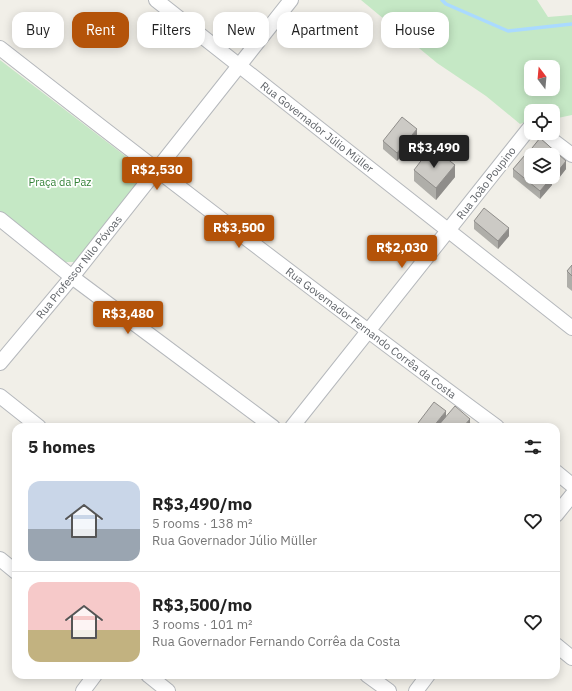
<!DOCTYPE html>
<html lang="en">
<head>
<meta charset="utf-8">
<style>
	body { margin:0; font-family:"IBM Plex Sans",sans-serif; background:#f2f2f2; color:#222; height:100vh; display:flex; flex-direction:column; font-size:15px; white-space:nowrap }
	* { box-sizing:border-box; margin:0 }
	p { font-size:13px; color:#767676 }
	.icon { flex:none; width:22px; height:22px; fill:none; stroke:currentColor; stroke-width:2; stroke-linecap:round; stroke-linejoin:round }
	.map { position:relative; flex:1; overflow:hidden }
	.sheet { position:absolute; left:12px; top:423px; width:548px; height:256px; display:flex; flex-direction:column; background:#fff; border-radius:12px; box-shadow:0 2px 10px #0003 }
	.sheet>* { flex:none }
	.hud { position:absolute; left:12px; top:12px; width:548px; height:36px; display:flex; gap:8px }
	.needle { width:26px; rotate:344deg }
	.controls { position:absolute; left:524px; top:60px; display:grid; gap:8px }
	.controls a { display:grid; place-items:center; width:36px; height:36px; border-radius:8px; background:#fff; box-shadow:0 2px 10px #0003; font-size:20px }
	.price { position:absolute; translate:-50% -34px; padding:0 9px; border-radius:4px; background:#b45309; color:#fff; font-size:13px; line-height:26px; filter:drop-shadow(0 1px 2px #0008) }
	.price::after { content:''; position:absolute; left:50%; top:24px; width:12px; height:9px; margin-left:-6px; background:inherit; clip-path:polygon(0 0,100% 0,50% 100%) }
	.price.active { background:#222; color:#fff }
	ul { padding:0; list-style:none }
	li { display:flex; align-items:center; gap:12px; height:100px; padding:0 16px }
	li+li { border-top:1px solid #e0e0e0 }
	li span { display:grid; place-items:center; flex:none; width:112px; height:80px; border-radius:12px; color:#555 }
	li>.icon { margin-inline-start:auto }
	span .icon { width:48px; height:48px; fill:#fffc; stroke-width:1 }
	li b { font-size:17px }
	h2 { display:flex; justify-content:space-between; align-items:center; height:48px; padding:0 16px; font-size:17px }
	.chip { padding:0 14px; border-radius:12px; background:#fff; box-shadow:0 2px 10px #0003; font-size:14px; line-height:36px }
	.chip.active { background:#b45309; color:#fff }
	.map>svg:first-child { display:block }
</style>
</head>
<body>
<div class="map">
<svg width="572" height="691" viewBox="0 0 572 691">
	<rect width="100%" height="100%" fill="#f1efe8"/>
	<g fill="#c5e8c5" fill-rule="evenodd">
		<path d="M361 0H537L548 17 572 15V115L553 119V111H531V120L520 124 486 96 437 63ZM531 67H553V89H531Z"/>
		<polygon points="0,60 141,168 138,182 75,262 63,262 0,211"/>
	</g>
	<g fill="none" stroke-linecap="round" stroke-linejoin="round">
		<polyline stroke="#aadaff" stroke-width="3.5" points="442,0 446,4 508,31 572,24"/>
		<defs>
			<g id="minor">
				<polyline points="156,0 572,328"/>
				<path d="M0 48C164 176 329 303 497 427"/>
				<polyline points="543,133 572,155"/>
				<polyline points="0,219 72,277 273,427"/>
				<polyline points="0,363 72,277 291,0"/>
				<polyline points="0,396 39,427"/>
				<polyline points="292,427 531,126"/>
				<polyline points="556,472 572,485"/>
				<polyline points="556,515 572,495"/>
				<polyline points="0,559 16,572"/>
				<polyline points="556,645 572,658"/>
				<polyline points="148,675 168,691"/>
				<polyline points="367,675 389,691"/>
				<polyline points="83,691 95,675"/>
				<polyline points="416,691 428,675"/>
			</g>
		</defs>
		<use href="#minor" stroke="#b5b8bc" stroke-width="16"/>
		<use href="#minor" stroke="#fff" stroke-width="14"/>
	</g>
	<g fill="#afaea9" fill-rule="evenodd">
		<polygon points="417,137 397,161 383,149 383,141"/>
		<path d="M540 138 566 161V169L555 183 552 181V185L540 199 513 177V169L525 155 528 157V153ZM531 155H553V177H531Z"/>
		<polygon points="436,161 455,177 436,200 414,181 414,170"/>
		<polygon points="474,221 509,236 498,249 474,229"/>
		<polygon points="572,265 572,291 567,287 567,271"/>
	</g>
	<g fill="#8f8d8a">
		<polygon points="417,129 417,137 397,161 397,153"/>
		<polygon points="566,161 566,169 555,183 555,175"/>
		<polygon points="455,165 455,177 436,200 436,188"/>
		<polygon points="552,177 552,185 540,199 540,191"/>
		<polygon points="509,228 509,236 498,249 498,241"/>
		<polygon points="446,411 446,419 440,427 433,427"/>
		<polygon points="470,419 470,427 463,427"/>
	</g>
	<g fill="#cccac5" stroke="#8f8d8a">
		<polygon points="402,117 417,129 397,153 383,141"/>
		<polygon points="540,138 566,161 555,175 553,174 553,155 531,155 531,156 528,153"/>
		<polygon points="427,153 436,161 441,154 455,165 436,188 414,170"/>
		<polygon points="525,155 531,160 531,177 552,177 540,191 513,169"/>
		<polygon points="484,208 509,228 498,241 474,221"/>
		<polygon points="572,265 572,276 567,271"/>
		<polygon points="434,402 446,411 433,427 415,427"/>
		<polygon points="455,406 470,419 463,427 437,427"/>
		<polygon points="470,423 475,427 466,427"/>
	</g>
	<g text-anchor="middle" stroke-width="3.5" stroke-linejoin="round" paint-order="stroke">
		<g font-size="11" fill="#5f6368" stroke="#fff">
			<text transform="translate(317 127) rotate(38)" y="4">Rua Governador Júlio Müller</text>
			<text transform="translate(486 183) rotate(-52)" y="4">Rua João Poupino</text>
			<text transform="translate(79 267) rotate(-51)" y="4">Rua Professor Nilo Póvoas</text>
			<text transform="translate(371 333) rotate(37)" y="4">Rua Governador Fernando Corrêa da Costa</text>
		</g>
		<g font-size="11" fill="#348238" stroke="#fff">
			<text x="60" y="186">Praça da Paz</text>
		</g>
	</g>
</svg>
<div class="controls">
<a><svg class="needle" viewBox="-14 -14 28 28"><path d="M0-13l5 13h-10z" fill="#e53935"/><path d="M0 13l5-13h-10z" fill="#767676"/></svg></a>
<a><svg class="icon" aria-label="locate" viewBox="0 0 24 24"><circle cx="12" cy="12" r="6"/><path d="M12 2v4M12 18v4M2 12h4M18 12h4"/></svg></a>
<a><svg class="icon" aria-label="layers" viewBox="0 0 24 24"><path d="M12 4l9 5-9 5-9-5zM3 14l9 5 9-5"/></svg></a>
</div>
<b class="price active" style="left:434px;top:169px">R$3,490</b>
<b class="price" style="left:157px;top:191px">R$2,530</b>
<b class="price" style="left:239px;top:249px">R$3,500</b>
<b class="price" style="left:402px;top:269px">R$2,030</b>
<b class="price" style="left:128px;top:335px">R$3,480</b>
<div class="hud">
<a class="chip">Buy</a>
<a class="chip active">Rent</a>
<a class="chip">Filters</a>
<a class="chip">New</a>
<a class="chip">Apartment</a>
<a class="chip">House</a>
</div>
<section class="sheet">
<h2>5 homes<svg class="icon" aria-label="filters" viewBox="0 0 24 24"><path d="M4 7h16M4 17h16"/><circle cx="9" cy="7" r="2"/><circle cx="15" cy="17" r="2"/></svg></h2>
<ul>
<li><span style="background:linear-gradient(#c9d6e8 60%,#9aa5b1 0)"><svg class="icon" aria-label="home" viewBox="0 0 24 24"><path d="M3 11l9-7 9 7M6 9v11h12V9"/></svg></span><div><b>R$3,490/mo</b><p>5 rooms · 138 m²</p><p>Rua Governador Júlio Müller</p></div><svg class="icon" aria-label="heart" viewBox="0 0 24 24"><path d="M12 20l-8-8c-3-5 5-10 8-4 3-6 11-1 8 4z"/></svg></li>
<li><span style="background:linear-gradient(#f6c9c9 60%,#c2b280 0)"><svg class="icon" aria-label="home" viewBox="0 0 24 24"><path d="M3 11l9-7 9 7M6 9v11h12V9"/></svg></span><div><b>R$3,500/mo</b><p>3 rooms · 101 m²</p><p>Rua Governador Fernando Corrêa da Costa</p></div><svg class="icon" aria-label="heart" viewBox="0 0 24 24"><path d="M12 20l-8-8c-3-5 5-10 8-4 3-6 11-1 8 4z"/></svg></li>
</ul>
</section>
</div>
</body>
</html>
